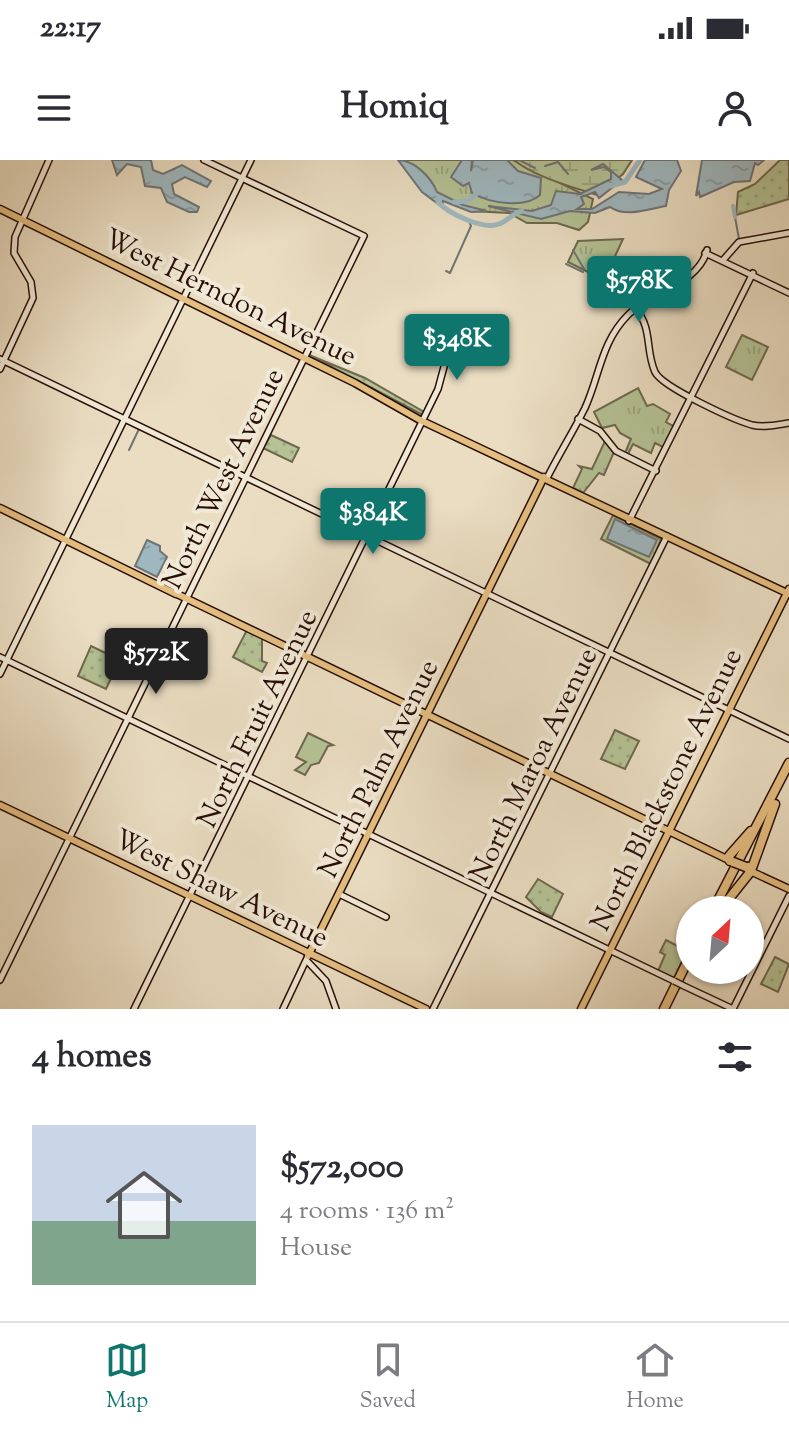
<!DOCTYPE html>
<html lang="en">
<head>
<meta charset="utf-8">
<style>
	body { margin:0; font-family:"Sorts Mill Goudy",serif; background:#f2f2f3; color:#2b2b33; height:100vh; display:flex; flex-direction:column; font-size:30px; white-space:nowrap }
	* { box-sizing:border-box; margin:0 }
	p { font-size:26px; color:#7c7c81 }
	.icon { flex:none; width:44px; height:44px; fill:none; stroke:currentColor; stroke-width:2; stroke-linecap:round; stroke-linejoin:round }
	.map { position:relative; height:849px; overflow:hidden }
	.details { display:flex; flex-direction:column; background:#fff; flex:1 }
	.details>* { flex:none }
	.needle { width:52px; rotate:26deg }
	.controls { position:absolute; left:676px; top:736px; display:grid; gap:16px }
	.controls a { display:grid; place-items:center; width:88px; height:88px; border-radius:50%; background:#fff; box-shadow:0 2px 6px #0004; font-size:40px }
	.price { position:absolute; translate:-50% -68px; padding:0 18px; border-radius:8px; background:#0f766e; color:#fff; font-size:26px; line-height:52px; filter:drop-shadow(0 2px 4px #0008) }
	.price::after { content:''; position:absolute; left:50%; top:48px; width:24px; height:18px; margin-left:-12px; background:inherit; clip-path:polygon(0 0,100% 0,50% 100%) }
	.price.active { background:#222; color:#fff }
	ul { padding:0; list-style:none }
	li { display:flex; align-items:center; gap:24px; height:200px; padding:0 32px }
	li+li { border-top:2px solid #e1e1e2 }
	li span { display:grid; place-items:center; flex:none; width:224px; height:160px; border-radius:0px; color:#555 }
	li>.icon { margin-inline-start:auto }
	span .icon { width:96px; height:96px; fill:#fffc; stroke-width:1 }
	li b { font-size:34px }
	h2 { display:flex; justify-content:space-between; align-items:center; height:96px; padding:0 32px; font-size:34px }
	.status { display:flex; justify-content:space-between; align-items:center; height:56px; padding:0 40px; background:#fff; direction:ltr }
	.status svg { height:22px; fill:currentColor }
	header { display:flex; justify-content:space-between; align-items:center; height:104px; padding:0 32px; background:#fff; font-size:36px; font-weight:700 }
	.tab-bar { display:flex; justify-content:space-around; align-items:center; height:112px; border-top:2px solid #e1e1e2; background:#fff; font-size:22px; color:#7c7c81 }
	.tab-bar a { display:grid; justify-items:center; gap:4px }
	.tab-bar .active { color:#0f766e }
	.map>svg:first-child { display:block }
</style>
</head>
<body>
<div class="status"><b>22:17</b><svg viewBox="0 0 49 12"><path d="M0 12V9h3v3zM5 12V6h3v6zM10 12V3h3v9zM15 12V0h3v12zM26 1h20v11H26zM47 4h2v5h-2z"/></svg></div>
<header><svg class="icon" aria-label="menu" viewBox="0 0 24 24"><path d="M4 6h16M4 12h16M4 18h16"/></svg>Homiq<svg class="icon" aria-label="person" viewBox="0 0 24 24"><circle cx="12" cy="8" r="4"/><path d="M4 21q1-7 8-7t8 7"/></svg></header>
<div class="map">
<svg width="789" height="849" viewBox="0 0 789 849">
	<defs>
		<pattern id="grass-tufts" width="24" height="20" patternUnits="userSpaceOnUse" patternTransform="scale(2)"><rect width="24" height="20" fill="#b4c295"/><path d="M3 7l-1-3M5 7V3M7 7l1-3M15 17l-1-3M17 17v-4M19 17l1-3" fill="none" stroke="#9ba67f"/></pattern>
		<pattern id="wetland-marsh" width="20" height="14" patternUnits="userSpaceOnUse" patternTransform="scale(2)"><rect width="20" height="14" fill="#b4c295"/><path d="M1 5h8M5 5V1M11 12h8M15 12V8" fill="none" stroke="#9ba67f"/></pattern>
		<pattern id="park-dots" width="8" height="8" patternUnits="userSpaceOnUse" patternTransform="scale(2)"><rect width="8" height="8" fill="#b4c295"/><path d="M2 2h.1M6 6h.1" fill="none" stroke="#9ba67f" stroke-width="1.8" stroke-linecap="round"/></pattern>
		<pattern id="water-ripples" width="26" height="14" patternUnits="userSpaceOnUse" patternTransform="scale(2)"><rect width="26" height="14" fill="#9fb8c0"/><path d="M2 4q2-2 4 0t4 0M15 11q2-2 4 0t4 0" fill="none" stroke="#899da4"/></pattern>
	</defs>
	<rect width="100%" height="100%" fill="#eaddc2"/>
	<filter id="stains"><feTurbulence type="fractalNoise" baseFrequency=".0025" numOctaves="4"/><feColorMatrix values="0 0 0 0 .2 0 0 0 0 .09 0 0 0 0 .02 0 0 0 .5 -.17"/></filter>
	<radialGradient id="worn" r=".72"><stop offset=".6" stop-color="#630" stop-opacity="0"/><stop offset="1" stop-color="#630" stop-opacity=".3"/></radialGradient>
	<g fill="url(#grass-tufts)" stroke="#6e684e" stroke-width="2">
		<polygon points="405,0 513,0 593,39 588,62 579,70 557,63 527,63 509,53 470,51 436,33"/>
		<polygon points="623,79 604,120 568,102 578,81"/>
		<polygon points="742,175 768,187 752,220 726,207"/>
		<polygon points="638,228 647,246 653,244 670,254 666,262 675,267 665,288 655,283 651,293 633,284 628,294 625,293 631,279 620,273 615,265 602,268 594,252"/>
		<polygon points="605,281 614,292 604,315 599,313 583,333 573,328 582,309 579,306 592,309"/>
		<polygon points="613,355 661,379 651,404 601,379"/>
		<polygon points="666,780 687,791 674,818 658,811 665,795 660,792"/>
	</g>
	<path fill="url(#wetland-marsh)" stroke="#6e684e" stroke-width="2" d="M514 0H632L623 14 597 35C572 27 533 16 514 0Z"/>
	<g fill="url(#park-dots)" stroke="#6e684e" stroke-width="2">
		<polygon points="780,0 789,0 789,39 736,55 738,32 755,24"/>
		<polygon points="309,195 365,218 424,252 423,255"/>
		<polygon points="271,275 299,288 292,302 263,288"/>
		<polygon points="247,470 262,477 262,501 267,503 262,512 233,497"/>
		<polygon points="91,486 120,500 106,529 78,516"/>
		<polygon points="615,570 639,581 625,609 601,599"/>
		<polygon points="538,719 563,734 552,757 541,752 526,737"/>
		<polygon points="775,797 789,804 778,832 761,824"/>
	</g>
	<polygon fill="#b4c295" stroke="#6e684e" stroke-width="2" points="308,573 333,585 328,586 319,603 311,605 305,615 295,610 306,602 296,597"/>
	<g fill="url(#water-ripples)" stroke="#6f7476" stroke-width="2">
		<polygon points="112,0 151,0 153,10 163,14 182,5 211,21 207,27 185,17 172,24 174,34 199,47 197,52 189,52 167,42 161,28 145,26 141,7 127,4 117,15"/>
		<path d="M398 0C414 0 431 17 437 32L463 45 487 51 471 52 443 41 442 47 422 32Z"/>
		<path d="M462 0H472L471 11 473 0H507L518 11 541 18 540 35C525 49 489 43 472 33L469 23 463 26 451 17Z"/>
		<path d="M645 0H677L681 11 669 30 666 46C649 49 625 58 610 47L595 53 570 51 541 59 488 46 532 51 551 45 556 31 580 34 611 19V12L604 7 591 10 603 4 622 20 599 38 595 32 581 37 584 44 577 49H592L619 32 649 34 662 29 636 17Z"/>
		<polygon points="702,0 764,0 758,5 755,3 750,21 734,22 700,37 699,32 696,36"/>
		<polygon points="615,359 657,380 649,397 607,379"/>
		<polygon points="147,380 160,386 160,391 167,397 157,417 135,406"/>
	</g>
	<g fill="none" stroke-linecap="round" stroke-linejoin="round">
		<g stroke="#6f7476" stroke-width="2">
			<polyline points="519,0 535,8"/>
			<polyline points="545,6 558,2 568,14"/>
			<polyline points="735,57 739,79"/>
			<polyline points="573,90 584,109"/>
			<polyline points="566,104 583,112"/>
			<polyline points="446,111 450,113 471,66 468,59"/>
			<polyline points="129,290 139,269"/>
		</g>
		<polyline stroke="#9fb8c0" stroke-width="4" points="733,46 735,57"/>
		<g stroke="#9fb8c0" stroke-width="5">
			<polyline points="610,26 625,22 640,0"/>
			<path d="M438 42C449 54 483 70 499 64 508 61 513 53 522 51"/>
			<polyline points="454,42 468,41 480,31"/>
		</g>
		<defs>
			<g id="secondary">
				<polyline points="705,93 789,133"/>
				<polyline points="724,99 739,82 789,73"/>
				<path d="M635 148C653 168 645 190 655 212 662 227 734 260 752 265 764 268 777 265 789 263"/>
				<polyline points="0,199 789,579"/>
				<polyline points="0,209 33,138 31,122 14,93 15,77 49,0"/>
				<polyline points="578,259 600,271 616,291 656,311"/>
				<path d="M547 318C559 294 573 272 585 248 600 215 601 182 628 155 651 132 699 124 707 90"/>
				<polyline points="629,361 753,113"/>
				<polyline points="0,497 674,821"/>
				<polyline points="0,514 251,0"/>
				<polyline points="339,734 386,757"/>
				<polyline points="308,802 326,821 336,849"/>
				<polyline points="0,820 364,76 204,0"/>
				<polyline points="684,826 733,849"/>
				<polyline points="134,849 438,229 448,192"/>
				<polyline points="283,849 308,796"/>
				<polyline points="433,849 667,376"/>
				<polyline points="733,849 789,736"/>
			</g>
			<g id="primary">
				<polyline points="0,49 355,223 420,260 789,434"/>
				<polyline points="0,348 176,434"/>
				<polyline points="175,433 733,702"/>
				<polyline points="0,645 426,849"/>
				<polyline points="748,710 789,729"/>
				<polyline points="308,796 544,317"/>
				<polyline points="581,849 789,429"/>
			</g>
			<g id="highway">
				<polyline points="730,701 729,696 751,671"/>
				<polyline points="746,707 752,708 775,644"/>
				<polyline points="713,750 789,603"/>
				<polyline points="720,750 751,711 748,707"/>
				<polyline points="664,849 690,796"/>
			</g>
		</defs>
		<use href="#secondary" stroke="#280f06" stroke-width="8"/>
		<use href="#primary" stroke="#280f06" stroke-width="9"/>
		<use href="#highway" stroke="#280f06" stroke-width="11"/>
		<use href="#secondary" stroke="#f1e9d7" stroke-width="5"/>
		<use href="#primary" stroke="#e5be81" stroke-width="6"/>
		<use href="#highway" stroke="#e5be81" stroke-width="8"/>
		<defs>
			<polyline id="secondary-bridge" points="674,821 684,826"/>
			<polyline id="highway-bridge" points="733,702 746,707"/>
		</defs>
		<use href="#secondary-bridge" stroke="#280f06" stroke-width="8" stroke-linecap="butt"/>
		<use href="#highway-bridge" stroke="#280f06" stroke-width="11" stroke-linecap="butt"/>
		<use href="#secondary-bridge" stroke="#f1e9d7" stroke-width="5"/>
		<use href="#highway-bridge" stroke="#e5be81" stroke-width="8"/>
	</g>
	<g text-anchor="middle" stroke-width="8" stroke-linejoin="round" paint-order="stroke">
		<g font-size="28" fill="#280f06" stroke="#f1e9d7">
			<text transform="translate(231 136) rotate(26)" y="10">West Herndon Avenue</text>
			<text transform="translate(222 318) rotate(-64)" y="10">North West Avenue</text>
			<text transform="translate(256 558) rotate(-64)" y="10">North Fruit Avenue</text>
			<text transform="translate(532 604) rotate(-64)" y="10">North Maroa Avenue</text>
			<text transform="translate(377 608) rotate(-64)" y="10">North Palm Avenue</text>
			<text transform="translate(665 629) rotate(-64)" y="10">North Blackstone Avenue</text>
			<text transform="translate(222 727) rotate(26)" y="10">West Shaw Avenue</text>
		</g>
	</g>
	<rect width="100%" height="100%" filter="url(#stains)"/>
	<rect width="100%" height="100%" fill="url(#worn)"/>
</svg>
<div class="controls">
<a><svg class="needle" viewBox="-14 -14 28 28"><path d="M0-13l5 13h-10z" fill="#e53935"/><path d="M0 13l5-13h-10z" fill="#7c7c81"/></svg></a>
</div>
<b class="price" style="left:639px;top:164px">$578K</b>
<b class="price" style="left:457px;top:222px">$348K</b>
<b class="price" style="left:373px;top:396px">$384K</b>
<b class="price active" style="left:156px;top:536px">$572K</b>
</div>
<section class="details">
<h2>4 homes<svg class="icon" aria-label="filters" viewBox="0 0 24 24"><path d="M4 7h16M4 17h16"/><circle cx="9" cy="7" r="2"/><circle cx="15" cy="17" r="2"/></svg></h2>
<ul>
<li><span style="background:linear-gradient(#c9d6e8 60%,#7fa58c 0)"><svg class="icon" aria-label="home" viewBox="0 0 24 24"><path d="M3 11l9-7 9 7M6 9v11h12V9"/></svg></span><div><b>$572,000</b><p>4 rooms · 136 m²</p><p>House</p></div></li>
</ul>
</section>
<nav class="tab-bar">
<a class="active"><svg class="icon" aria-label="map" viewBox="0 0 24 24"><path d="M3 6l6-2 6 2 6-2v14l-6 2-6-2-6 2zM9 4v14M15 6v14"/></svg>Map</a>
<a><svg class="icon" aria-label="saved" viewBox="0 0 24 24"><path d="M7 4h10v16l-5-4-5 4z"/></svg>Saved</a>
<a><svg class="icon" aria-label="home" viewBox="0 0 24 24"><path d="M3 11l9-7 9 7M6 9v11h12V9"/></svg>Home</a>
</nav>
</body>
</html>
